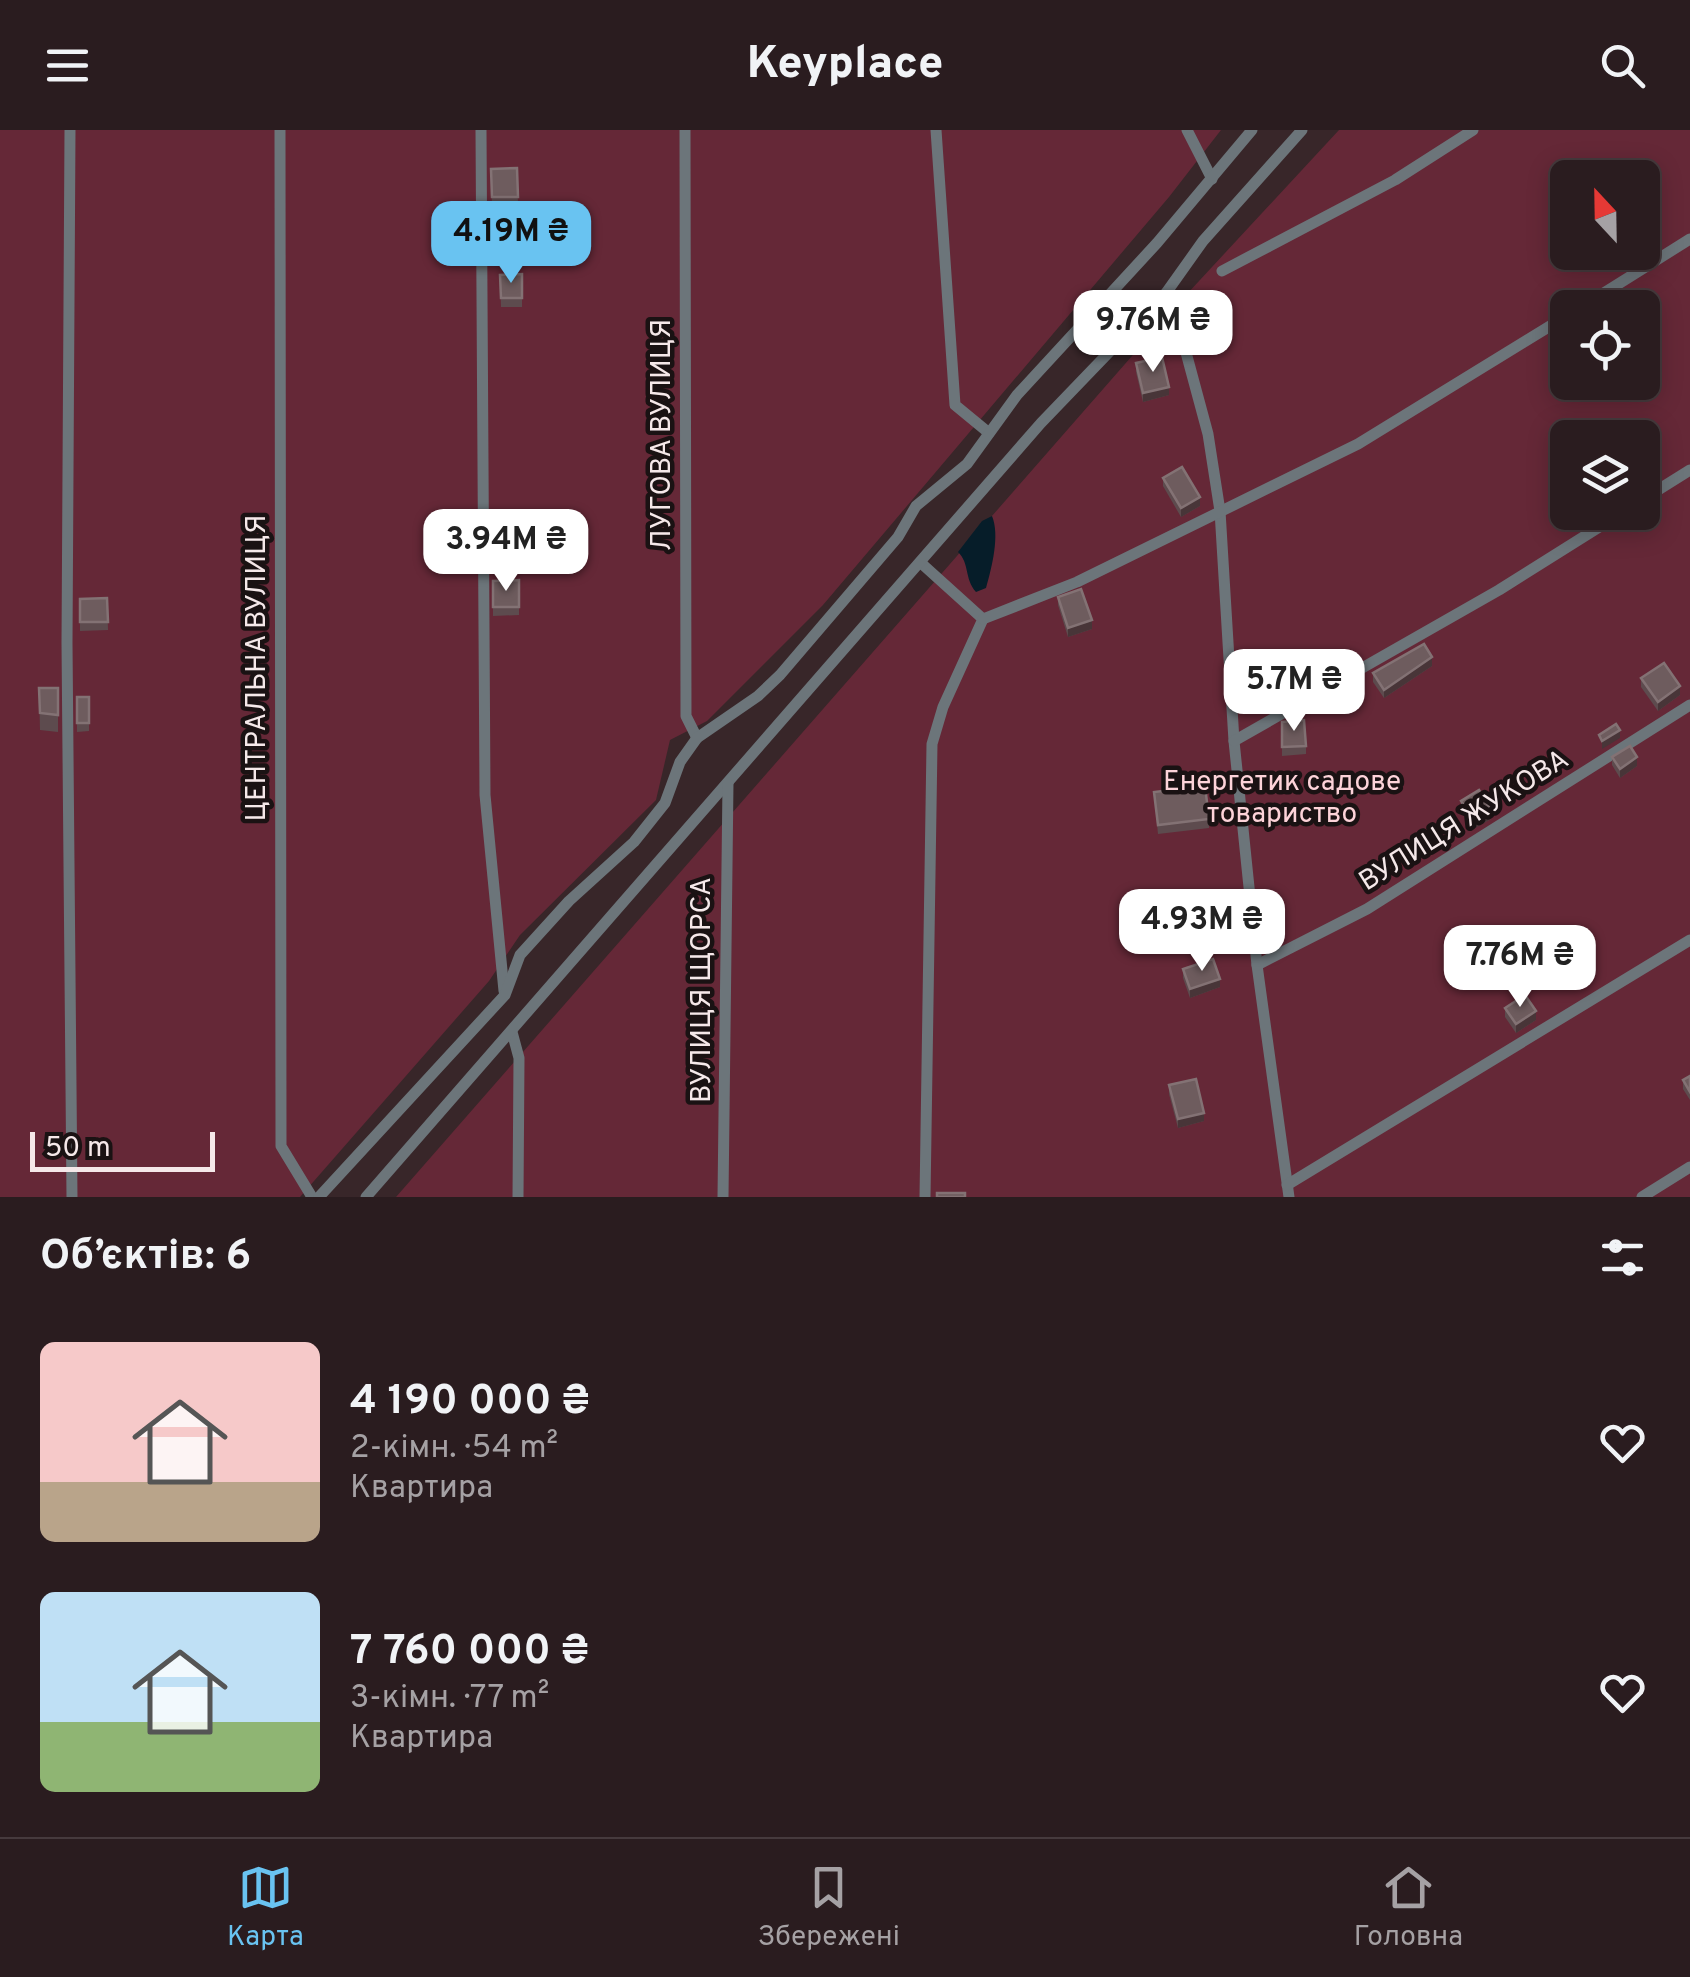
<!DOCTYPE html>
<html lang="uk">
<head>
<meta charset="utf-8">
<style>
	body { margin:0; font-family:Overpass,sans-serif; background:#36292c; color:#f1f3f6; height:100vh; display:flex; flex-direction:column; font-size:38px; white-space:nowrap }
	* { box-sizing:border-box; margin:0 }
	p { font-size:32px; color:#a5a1a4 }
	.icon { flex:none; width:55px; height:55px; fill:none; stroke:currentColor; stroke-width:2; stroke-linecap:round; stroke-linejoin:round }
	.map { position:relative; height:1067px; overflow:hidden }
	.sheet { display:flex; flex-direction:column; background:#2a1c1f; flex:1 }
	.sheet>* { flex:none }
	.needle { width:65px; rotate:338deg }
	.fabs { position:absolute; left:1550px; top:30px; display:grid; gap:20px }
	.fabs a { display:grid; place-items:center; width:110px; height:110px; border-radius:15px; background:#2a1c1f; box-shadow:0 5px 25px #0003,0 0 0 2px #463a3d; font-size:50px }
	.scale { position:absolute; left:30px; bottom:25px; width:185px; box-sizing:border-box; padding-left:10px; border:5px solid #f5e8e9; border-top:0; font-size:28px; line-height:35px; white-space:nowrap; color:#f5e8e9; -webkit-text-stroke:8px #1a1213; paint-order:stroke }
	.price { position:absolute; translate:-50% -85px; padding:0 22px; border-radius:20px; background:#fff; color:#222; font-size:32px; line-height:65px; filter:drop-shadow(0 2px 5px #0008) }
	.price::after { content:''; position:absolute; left:50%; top:60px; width:30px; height:22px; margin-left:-15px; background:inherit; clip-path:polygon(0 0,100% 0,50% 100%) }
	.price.on { background:#69c3f1; color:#111 }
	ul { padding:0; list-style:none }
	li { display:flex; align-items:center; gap:30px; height:250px; padding:0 40px }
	li span { display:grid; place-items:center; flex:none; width:280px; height:200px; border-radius:15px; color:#555 }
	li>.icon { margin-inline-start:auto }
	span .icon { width:120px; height:120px; fill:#fffc; stroke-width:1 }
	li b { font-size:42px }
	h2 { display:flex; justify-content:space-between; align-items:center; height:120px; padding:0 40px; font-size:42px }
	header { display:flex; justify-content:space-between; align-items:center; height:130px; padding:0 40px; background:#2a1c1f; font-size:45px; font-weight:800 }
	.dock { display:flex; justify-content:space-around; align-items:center; height:140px; border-top:2px solid #463a3d; background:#2a1c1f; font-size:28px; color:#a5a1a4 }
	.dock a { display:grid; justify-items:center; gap:5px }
	.dock .on { color:#69c3f1 }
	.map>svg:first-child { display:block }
</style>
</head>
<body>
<header><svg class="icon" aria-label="menu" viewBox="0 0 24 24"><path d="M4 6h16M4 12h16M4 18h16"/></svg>Keyplace<svg class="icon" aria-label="search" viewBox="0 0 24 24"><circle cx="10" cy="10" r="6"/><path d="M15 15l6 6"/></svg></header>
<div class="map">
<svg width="1690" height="1067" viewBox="0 0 1690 1067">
	<rect width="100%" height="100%" fill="#382629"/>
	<g fill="#652837" fill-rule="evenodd">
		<polygon points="0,0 1221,0 1169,67 823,475 707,591 670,610 656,670 520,805 489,851 300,1067 0,1067"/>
		<path d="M1339 0H1690V1067H396L1174 178ZM1568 48H1642V122H1568ZM1568 178H1642V252H1568ZM1568 308H1642V382H1568Z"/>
	</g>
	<path fill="#061d29" d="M992 386C1000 405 992 437 986 458L976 462C964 448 970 434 958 422L982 391Z"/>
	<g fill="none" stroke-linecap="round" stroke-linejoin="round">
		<g stroke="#6c757a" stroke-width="11">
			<polyline points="70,0 67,513 72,1067"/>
			<polyline points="280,0 281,1016 312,1067"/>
			<polyline points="481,0 485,665 504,861"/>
			<polyline points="685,0 686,586 697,608"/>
			<polyline points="936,0 955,275 989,303"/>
			<polyline points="1187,0 1212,49"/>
			<polyline points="1222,141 1395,50 1473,0"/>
			<polyline points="1166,163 1174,178 1208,304 1220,381 1234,611 1257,835 1289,1067"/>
			<polyline points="1580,178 1690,109"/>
			<polyline points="1642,370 1690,340"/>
			<polyline points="921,433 983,489 943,577 932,614 925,1067"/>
			<polyline points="983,489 1077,452 1358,314 1568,185"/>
			<polyline points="1234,611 1499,460 1623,382"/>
			<polyline points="1257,835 1367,779 1690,575"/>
			<polyline points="512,902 519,928 518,1067"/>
			<polyline points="1287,1055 1690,810"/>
			<polyline points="319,1067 505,865 520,825 569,771 634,712 665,673 680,632 697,608 758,566 780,545 898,407 916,376 967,334 1017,265 1157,113 1252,0"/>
			<polyline points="366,1067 1041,293 1166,163 1203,111 1302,0"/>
			<polyline points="723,1067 728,653"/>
			<polyline points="1642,1067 1690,1037"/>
		</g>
	</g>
	<g fill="#5d4b4e">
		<polygon points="517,38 518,75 492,76 491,39"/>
		<polygon points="522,144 522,177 501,177 500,145"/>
		<polygon points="1136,233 1169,265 1143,272 1136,242"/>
		<polygon points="1163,348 1200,376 1181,387 1163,356"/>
		<polygon points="519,450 519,485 493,486 493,451"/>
		<polygon points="1058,467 1092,499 1068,507 1058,475"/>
		<polygon points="107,468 108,500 80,501 80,469"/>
		<polygon points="1432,536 1384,568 1373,552 1373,543"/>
		<polygon points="1641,548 1680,565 1658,581 1641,557"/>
		<polygon points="39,558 58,585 58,602 40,600"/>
		<polygon points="77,567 89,567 89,601 77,602"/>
		<polygon points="1306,616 1306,624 1282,626 1282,617"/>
		<polygon points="1612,627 1637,636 1620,648 1612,635"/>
		<polygon points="1154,662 1209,689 1209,698 1158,704"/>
		<polygon points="1461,671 1491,689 1473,699 1461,679"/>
		<polygon points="1183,839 1220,857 1190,868 1183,848"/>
		<polygon points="1505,878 1536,890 1516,903 1505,887"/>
		<polygon points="1690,946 1690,970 1683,959 1683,950"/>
		<polygon points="1169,955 1204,991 1178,998 1169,964"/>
	</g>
	<g fill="#483538">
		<polygon points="1169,257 1169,265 1143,272 1143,263"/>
		<polygon points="1200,367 1200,376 1181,387 1181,378"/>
		<polygon points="1092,490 1092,499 1068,507 1068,498"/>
		<polygon points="1432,527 1432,536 1384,568 1384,560"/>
		<polygon points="1680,556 1680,565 1658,581 1658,572"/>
		<polygon points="1620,600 1620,608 1602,619 1602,611"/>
		<polygon points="1637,627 1637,636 1620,648 1620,639"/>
		<polygon points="1491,680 1491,689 1473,699 1473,690"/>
		<polygon points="1220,849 1220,857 1190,868 1190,859"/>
		<polygon points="1536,881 1536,890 1516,903 1516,894"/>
		<polygon points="1204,983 1204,991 1178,998 1178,989"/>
	</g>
	<g fill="#6e5c5e" stroke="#837274" stroke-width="2.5">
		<polygon points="517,38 518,67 492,67 491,39"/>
		<polygon points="522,144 522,168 501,168 500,145"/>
		<polygon points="1162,227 1169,257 1143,263 1136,233"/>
		<polygon points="1182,337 1200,367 1181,378 1163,348"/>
		<polygon points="519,450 519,477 493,477 493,451"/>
		<polygon points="1081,459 1092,490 1068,498 1058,467"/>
		<polygon points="107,468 108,492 80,492 80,469"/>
		<polygon points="1424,514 1432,527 1384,560 1373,543"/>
		<polygon points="1664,533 1680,556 1658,572 1641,548"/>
		<polygon points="39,558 58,558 58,585 40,583"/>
		<rect x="77" y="567" width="12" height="26"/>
		<polygon points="1304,590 1306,616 1282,617 1282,592"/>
		<polygon points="1616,594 1620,600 1602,611 1599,605"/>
		<polygon points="1630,616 1637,627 1620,639 1612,627"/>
		<polygon points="1205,656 1209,689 1158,695 1154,662"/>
		<polygon points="1479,660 1491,680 1473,690 1461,671"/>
		<polygon points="1213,829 1220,849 1190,859 1183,839"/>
		<polygon points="1525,865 1536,881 1516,894 1505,878"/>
		<polygon points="1690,946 1690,962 1683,950"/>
		<polygon points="1196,949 1204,983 1178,989 1169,955"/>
		<rect x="937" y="1063" width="28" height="4"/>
	</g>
	<g text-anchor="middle" stroke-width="9" stroke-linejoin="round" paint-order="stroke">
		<g font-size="28" fill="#f5e8e9" stroke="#1a1213">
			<text transform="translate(660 305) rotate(-90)" y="10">ЛУГОВА ВУЛИЦЯ</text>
			<text transform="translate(255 538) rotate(-90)" y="10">ЦЕНТРАЛЬНА ВУЛИЦЯ</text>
			<text transform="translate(1463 689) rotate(-32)" y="10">ВУЛИЦЯ ЖУКОВА</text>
			<text transform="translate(700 860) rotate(-90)" y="10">ВУЛИЦЯ ЩОРСА</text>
		</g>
		<g font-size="28" fill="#fdd3d9" stroke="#1a1213">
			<text x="1282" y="660">Енергетик садове<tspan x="1282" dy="32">товариство</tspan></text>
		</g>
	</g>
</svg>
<div class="fabs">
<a><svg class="needle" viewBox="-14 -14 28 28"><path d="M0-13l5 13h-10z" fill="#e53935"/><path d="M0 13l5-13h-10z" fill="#a5a1a4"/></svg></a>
<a><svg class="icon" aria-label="locate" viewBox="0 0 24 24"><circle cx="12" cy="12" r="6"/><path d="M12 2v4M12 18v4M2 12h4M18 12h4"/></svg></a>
<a><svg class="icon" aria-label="layers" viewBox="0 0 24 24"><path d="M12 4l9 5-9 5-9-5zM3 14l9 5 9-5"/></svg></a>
</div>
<div class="scale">50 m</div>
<b class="price on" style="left:511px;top:156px">4.19M ₴</b>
<b class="price" style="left:1153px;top:245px">9.76M ₴</b>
<b class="price" style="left:506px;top:464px">3.94M ₴</b>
<b class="price" style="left:1294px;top:604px">5.7M ₴</b>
<b class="price" style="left:1202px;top:844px">4.93M ₴</b>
<b class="price" style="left:1520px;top:880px">7.76M ₴</b>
</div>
<section class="sheet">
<h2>Об’єктів: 6<svg class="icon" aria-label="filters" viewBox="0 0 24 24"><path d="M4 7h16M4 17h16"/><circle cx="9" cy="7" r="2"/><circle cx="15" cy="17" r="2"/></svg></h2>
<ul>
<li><span style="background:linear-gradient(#f6c9c9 70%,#b9a48a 0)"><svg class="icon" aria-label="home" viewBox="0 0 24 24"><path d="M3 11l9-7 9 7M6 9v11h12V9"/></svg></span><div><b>4 190 000 ₴</b><p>2-кімн. · 54 m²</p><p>Квартира</p></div><svg class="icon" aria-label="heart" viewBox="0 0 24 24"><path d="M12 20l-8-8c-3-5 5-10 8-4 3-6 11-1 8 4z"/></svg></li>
<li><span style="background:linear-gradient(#bfe0f5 65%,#8fb573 0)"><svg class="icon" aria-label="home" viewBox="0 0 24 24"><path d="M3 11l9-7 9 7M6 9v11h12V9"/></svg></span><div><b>7 760 000 ₴</b><p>3-кімн. · 77 m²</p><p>Квартира</p></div><svg class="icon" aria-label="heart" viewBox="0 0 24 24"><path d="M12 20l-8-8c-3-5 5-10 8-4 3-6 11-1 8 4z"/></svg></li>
</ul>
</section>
<nav class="dock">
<a class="on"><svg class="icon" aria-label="map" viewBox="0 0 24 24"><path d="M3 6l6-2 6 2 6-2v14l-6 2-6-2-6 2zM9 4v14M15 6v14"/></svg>Карта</a>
<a><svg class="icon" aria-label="saved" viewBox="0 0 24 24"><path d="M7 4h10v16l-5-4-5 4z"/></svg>Збережені</a>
<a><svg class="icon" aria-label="home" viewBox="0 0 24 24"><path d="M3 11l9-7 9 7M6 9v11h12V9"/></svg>Головна</a>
</nav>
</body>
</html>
